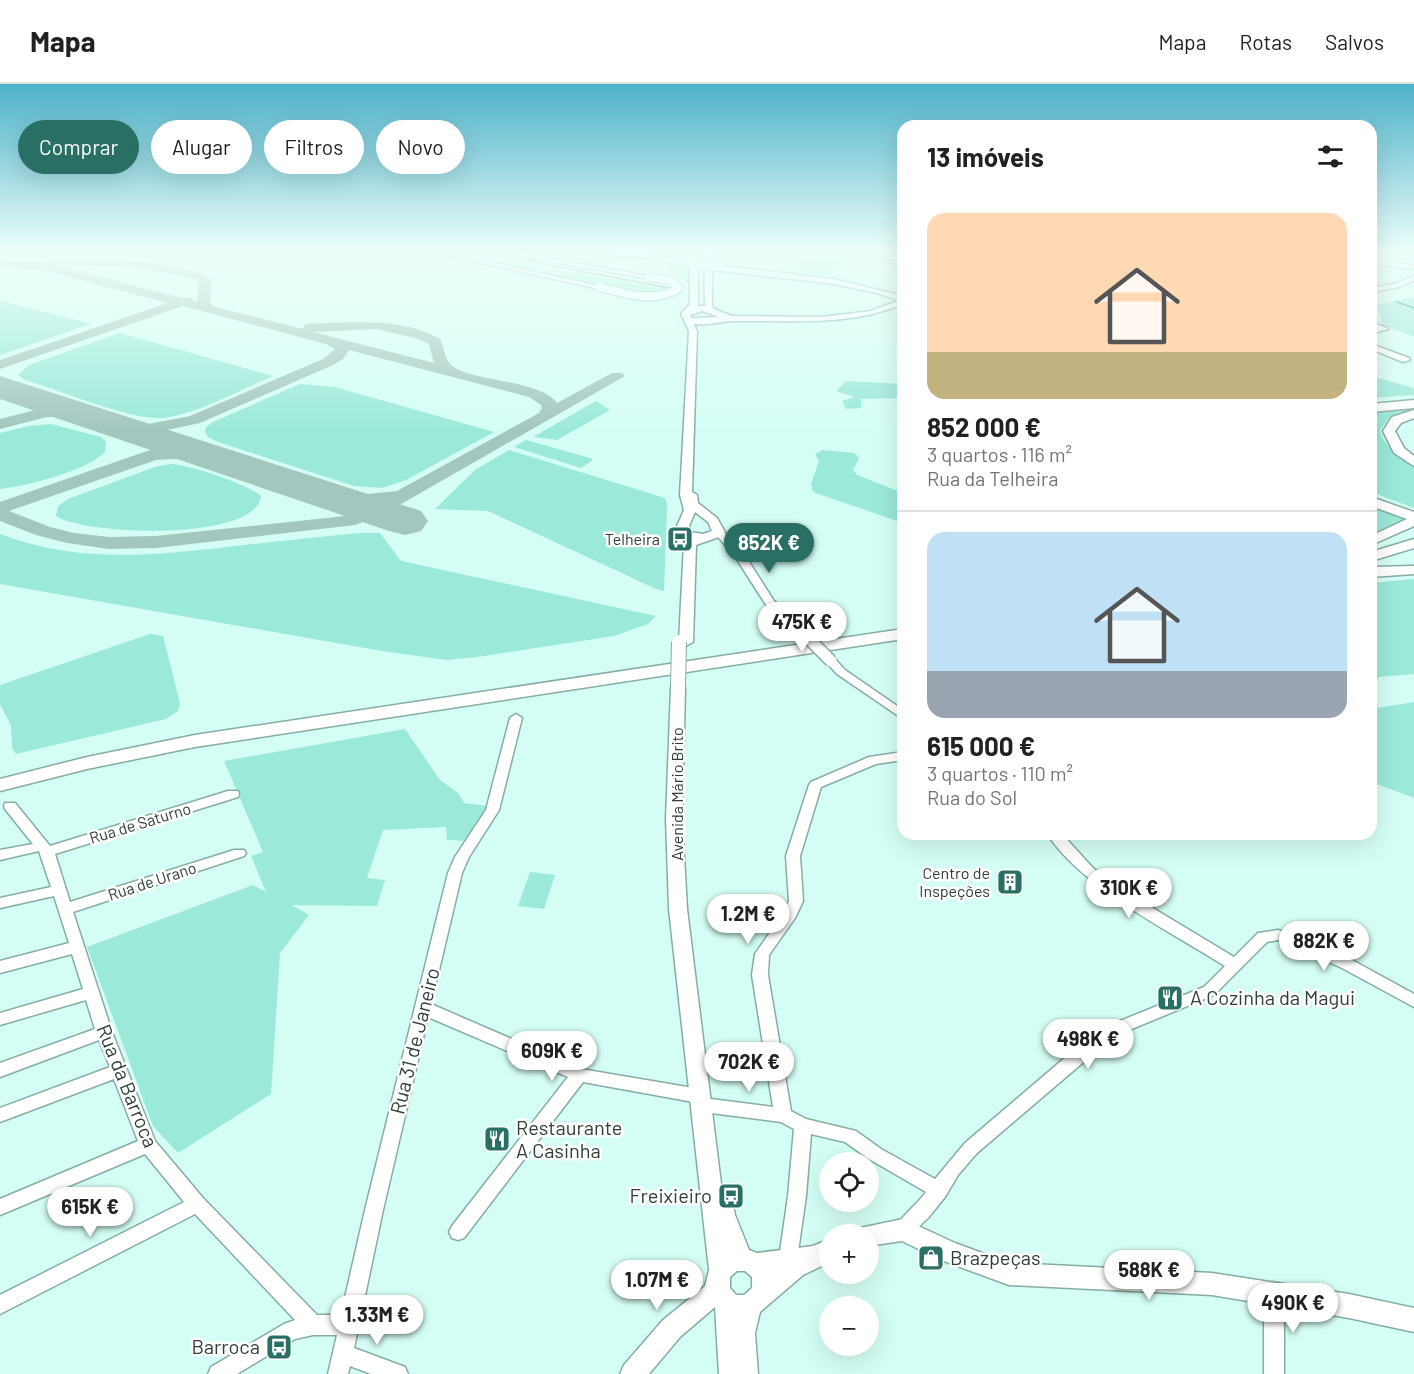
<!DOCTYPE html>
<html lang="pt">
<head>
<meta charset="utf-8">
<style>
	body { margin:0; font-family:Barlow,sans-serif; background:#f6f6f6; color:#202124; height:100vh; display:flex; flex-direction:column; font-size:22px; white-space:nowrap }
	* { box-sizing:border-box; margin:0 }
	p { font-size:20px; color:#757577 }
	.icon { flex:none; width:33px; height:33px; fill:none; stroke:currentColor; stroke-width:2; stroke-linecap:round; stroke-linejoin:round }
	.map { position:relative; flex:1; overflow:hidden }
	.drawer { position:absolute; left:897px; top:36px; width:480px; height:720px; display:flex; flex-direction:column; background:#fff; border-radius:18px; box-shadow:0 6px 24px #0002 }
	.drawer>* { flex:none }
	.guide { position:absolute; left:18px; top:36px; width:570px; height:54px; display:flex; gap:12px }
	.controls { position:absolute; left:819px; top:1068px; display:grid; gap:12px }
	.controls a { display:grid; place-items:center; width:60px; height:60px; border-radius:50%; background:#fff; box-shadow:0 6px 24px #0002; font-size:30px }
	.price { position:absolute; translate:-50% -51px; padding:0 14px; border-radius:21px; background:#fff; color:#222; font-size:20px; line-height:39px; filter:drop-shadow(0 2px 3px #0008) }
	.price::after { content:''; position:absolute; left:50%; top:36px; width:18px; height:14px; margin-left:-9px; background:inherit; clip-path:polygon(0 0,100% 0,50% 100%) }
	.price.on { background:#296f63; color:#fff }
	ul { padding:0; list-style:none }
	li { display:grid; align-content:center; gap:12px; height:318px; padding:0 30px }
	li+li { border-top:2px solid #e0e0e0 }
	li span { display:grid; place-items:center; height:186px; border-radius:18px; color:#555 }
	li>.icon { margin-inline-start:auto }
	span .icon { width:108px; height:108px; fill:#fffc; stroke-width:1 }
	li b { font-size:26px }
	h2 { display:flex; justify-content:space-between; align-items:center; height:72px; padding:0 30px; font-size:26px }
	.tag { padding:0 21px; border-radius:27px; background:#fff; box-shadow:0 6px 24px #0002; font-size:21px; line-height:54px }
	.tag.on { background:#296f63; color:#fff }
	header { display:flex; align-items:center; gap:36px; box-sizing:border-box; height:84px; padding:0 30px; background:#fff; border-bottom:2px solid #e0e0e0 }
	header strong { font-size:28px }
	nav { display:flex; gap:33px; margin-inline-start:auto; font-size:21px }
	.map>svg:first-child { display:block }
</style>
</head>
<body>
<header>
<strong>Mapa</strong>
<nav><a>Mapa</a><a>Rotas</a><a>Salvos</a></nav>
</header>
<div class="map">
<svg width="1414" height="1290" viewBox="0 0 1414 1290">
	<rect width="100%" height="100%" fill="#d4fef5"/>
	<g fill="#9ae9d9">
		<polygon points="434,168 482,168 539,184 530,187"/>
		<polygon points="584,168 628,170 690,180 689,202 680,193 668,188 671,182 664,179 615,170"/>
		<polygon points="823,168 856,170 826,191 787,187"/>
		<polygon points="548,186 574,189 571,188 590,189 580,190 669,205 656,213 541,190"/>
		<polygon points="1414,213 1414,253 1383,241 1380,229 1371,222"/>
		<polygon points="0,217 91,240 0,271"/>
		<path d="M120 249 273 292C242 305 194 332 162 334 130 336 58 306 25 296L18 291 29 281Z"/>
		<polygon points="1371,292 1414,304 1414,311 1371,314"/>
		<polygon points="846,297 903,300 903,314 861,315 861,324 846,325 842,317 854,313 836,307"/>
		<polygon points="300,300 335,303 494,348 406,396 382,404 354,402 218,358 208,353 205,348 206,343 213,338"/>
		<polygon points="596,317 610,326 557,356 533,353"/>
		<path d="M1414 325 1390 333 1380 346C1383 363 1401 373 1414 383V424L1371 408V326Z"/>
		<path d="M51 340 101 353 106 358 105 368C86 387 27 402 0 405V349L29 342Z"/>
		<polygon points="526,356 590,374 593,376 581,384 514,363"/>
		<polygon points="509,366 665,414 667,420 664,507 656,505 488,427 435,425 475,386"/>
		<polygon points="823,366 854,369 859,374 853,386 857,391 903,409 903,439 813,408 811,400 819,377 815,370"/>
		<path d="M171 380C190 381 247 400 261 412 258 457 86 452 56 432L58 422 68 415 155 383Z"/>
		<polygon points="1371,421 1409,435 1371,453"/>
		<path d="M360 449H380L401 477 656 532 648 540 614 552 477 573 446 576 382 567 0 500V450C76 479 148 472 227 463 272 458 316 453 360 449Z"/>
		<polygon points="1414,495 1414,590 1379,593 1371,602 1371,499"/>
		<polygon points="150,550 163,552 164,556 180,619 178,627 166,635 16,670 12,664 11,642 0,620 0,601"/>
		<polygon points="1414,618 1414,714 1371,698 1371,625"/>
		<polygon points="405,645 440,696 458,709 464,719 488,722 492,726 472,757 447,756 446,743 383,746 367,794 385,796 377,822 292,821 309,831 280,869 271,1010 178,1069 153,1042 87,863 253,801 266,808 251,772 263,768 224,677"/>
		<polygon points="530,788 555,791 544,825 518,822"/>
	</g>
	<g fill="none" stroke-linecap="round" stroke-linejoin="round">
		<polyline stroke="#118d7d" stroke-width="1.5" points="1397,218 1414,224"/>
		<g fill="#a3c6be" fill-rule="evenodd">
			<path d="M57 173C87 174 193 176 212 196L210 219 215 223 303 245 304 241 309 240C353 238 400 233 440 255 444 262 444 271 448 277 461 299 537 293 557 319L612 289H622L625 292 382 431 355 441 156 464 109 465 67 459 36 451 0 437V418L147 367C165 363 186 361 205 365L208 369 205 373 156 376 9 427 50 443 74 449 109 453 156 452 345 432 374 420 343 419 288 405 285 401 288 397 294 396 343 408 367 410 397 407 539 329 542 324 541 321 529 313 349 266 343 275 333 281 200 339 148 350 106 343 104 340 106 337 112 335 148 340 190 332 323 275 335 265 326 260 183 222 0 285V276L168 219 43 186 5 183 3 180 5 177 43 178 182 214H191L197 218 199 198 194 195 140 184 53 180 51 177ZM376 245 419 255 429 260 434 279 313 248Z"/>
			<polygon points="47,323 75,323 83,328 75,333 47,333 0,345 0,335"/>
		</g>
		<polygon fill="#a3c6be" fill-rule="evenodd" points="0,292 421,427 428,437 421,447 405,451 389,447 0,315"/>
		<defs>
			<g id="minor">
				<polygon points="847,168 861,168 903,173 903,177"/>
				<polygon points="1371,176 1414,181 1414,185 1371,180"/>
				<polygon points="1414,192 1414,196 1399,203 1371,208 1371,204 1395,200"/>
				<polygon points="1371,238 1387,244 1388,245 1371,250 1371,246 1377,245 1371,242"/>
				<polygon points="1371,260 1409,274 1410,276 1403,278 1371,265"/>
				<polygon points="719,445 722,446 742,468 772,457 778,457 778,461 746,473 774,517 798,538 799,540 798,542 790,542 766,521 736,474 714,448"/>
				<polygon points="831,574 835,575 845,586 903,626 903,635 837,590 825,577"/>
				<polygon points="516,630 522,634 499,726 469,773 462,789 431,920 581,985 699,1005 705,1007 707,1012 705,1017 699,1019 583,998 464,1154 458,1156 452,1154 449,1148 452,1142 568,993 428,933 383,1126 354,1264 405,1283 408,1290 371,1290 350,1282 348,1290 328,1290 337,1251 313,1251 295,1255 237,1290 208,1290 211,1283 284,1240 295,1236 195,1130 0,1230 0,1211 184,1118 145,1070 0,1131 0,1115 138,1057 114,995 0,1038 0,1024 110,983 99,956 0,993 0,979 95,945 86,916 0,941 0,929 83,905 72,870 0,889 0,877 69,859 54,812 0,824 0,814 51,803 39,767 0,776 0,766 33,760 5,725 4,722 5,719 15,719 50,762 228,707 238,707 239,710 238,713 55,770 70,818 234,766 244,766 246,769 244,772 73,828 112,948 155,1057 203,1114 317,1231 341,1231 365,1126 448,789 455,773 486,726 510,634"/>
				<path d="M903 668V676L876 680 821 703 800 772 803 817 795 834 769 871 768 891 791 1027 806 1035 856 1047 881 1065 935 1095 965 1059 1081 960 1110 941 1204 903 1225 882C1168 846 1085 806 1047 750H1062L1093 784 1118 803 1234 873 1258 849 1278 846 1296 851 1352 876 1414 910V923L1342 884 1286 859 1278 856 1267 858 1214 911 1122 949 1093 970 977 1069 958 1091 945 1113 928 1134 909 1152 903 1154 897 1152 894 1146C899 1134 917 1121 926 1108L869 1075 845 1058 811 1050 806 1112 797 1175 795 1181 788 1184 781 1181 779 1175 788 1112 794 1045 781 1038 711 1029 705 1027 703 1022 705 1017 711 1015 773 1023 752 891 755 870 784 828 789 817 786 772 809 701 811 698 869 673Z"/>
				<polygon points="1274,1201 1281,1204 1284,1210 1284,1290 1264,1290 1264,1210 1267,1204"/>
			</g>
			<g id="major">
				<polygon points="430,168 443,168 604,203 600,205"/>
				<polygon points="499,168 514,168 653,193 649,195"/>
				<path d="M690 168H698V222H705L704 168H712V221L714 225 732 232 821 233 871 227 903 215V220C848 243 793 236 735 237 721 237 708 242 694 240L697 247 692 408 697 411 698 419 717 434 725 448 719 453 696 461 693 558 686 562 679 558 684 459 689 455 682 453 677 442 684 426 680 411 689 247 681 230 690 220ZM702 227 719 233 691 234 690 231ZM695 428 708 438 712 447 703 450 691 448 689 442Z"/>
				<path d="M678 600 685 604 682 735 687 825 722 1108 731 1111 735 1131 749 1166 757 1169 813 1162 830 1155V1178L803 1191 760 1228 755 1249 758 1290H719L715 1223 680 1253 649 1290H620L624 1281 663 1236 705 1202 709 1186 669 825 666 735 671 604ZM737 1187H745L752 1193V1204L744 1211H736L730 1204V1193Z"/>
				<polygon points="903,1135 955,1159 1009,1179 1212,1189 1349,1210 1414,1224 1414,1248 1349,1234 1212,1211 1009,1201 941,1176 902,1157 868,1162 868,1150 857,1150 860,1144"/>
			</g>
			<g id="highway">
				<polygon points="509,168 522,168 529,171 524,174"/>
				<polygon points="599,168 643,168 695,179 690,182 644,173 603,171"/>
				<polygon points="716,181 834,195 903,212 903,218 877,209 834,200 713,186 713,182"/>
				<polygon points="1414,316 1414,324 1371,328 1371,320"/>
				<polygon points="1414,326 1414,334 1401,339 1395,347 1404,364 1414,372 1414,382 1394,369 1383,347 1392,333"/>
				<polygon points="1371,413 1414,428 1414,442 1371,461 1371,452 1407,435 1371,422"/>
				<polygon points="1414,455 1414,464 1371,477 1371,468"/>
				<polygon points="1414,482 1414,490 1371,493 1371,483"/>
				<polygon points="903,545 903,555 195,663 87,685 0,707 0,695 87,673 195,651"/>
			</g>
		</defs>
		<use href="#minor" stroke="#85ada4" stroke-width="3"/>
		<use href="#major" stroke="#85ada4" stroke-width="3"/>
		<use href="#highway" stroke="#85ada4" stroke-width="3"/>
		<use href="#minor" fill="#fff" fill-rule="evenodd"/>
		<use href="#major" fill="#fff" fill-rule="evenodd"/>
		<use href="#highway" fill="#fff" fill-rule="evenodd"/>
		<polyline stroke="#728d87" stroke-width="1.5" points="484,168 674,205"/>
		<defs>
			<polyline id="minor-bridge" points="794,540 831,577"/>
			<path id="major-bridge-far1" d="M600 203C626 210 655 220 679 204L672 197 649 193"/>
			<polyline id="major-bridge" points="678,604 679,558"/>
			<polyline id="highway-bridge" points="690,177 717,182"/>
		</defs>
		<use href="#minor-bridge" stroke="#85ada4" stroke-width="14" stroke-linecap="butt"/>
		<use href="#major-bridge-far1" stroke="#85ada4" stroke-width="10" stroke-linecap="butt"/>
		<use href="#major-bridge" stroke="#85ada4" stroke-width="16" stroke-linecap="butt"/>
		<use href="#highway-bridge" stroke="#85ada4" stroke-width="12" stroke-linecap="butt"/>
		<use href="#minor-bridge" stroke="#fff" stroke-width="11"/>
		<use href="#major-bridge-far1" stroke="#fff" stroke-width="8"/>
		<use href="#major-bridge" stroke="#fff" stroke-width="14"/>
		<use href="#highway-bridge" stroke="#fff" stroke-width="10"/>
	</g>
	<linearGradient id="sky" x2="0" y2="1"><stop stop-color="#4db2c9"/><stop offset="0.48" stop-color="#ecfffa"/><stop offset="1" stop-color="#ecfffa" stop-opacity="0"/></linearGradient>
	<rect width="1414" height="348" fill="url(#sky)"/>
	<defs>
		<symbol id="bus-square" viewBox="-11 -11 22 22"><rect x="-9" y="-9" width="18" height="18" rx="4" fill="#296f63" stroke="#fff"/><path d="M-5-6H5V4H4V6H2V4H-2V6H-4V4H-5ZM-3.5-4V0h7V-4ZM-3.5 1.2v1.5H-2V1.2ZM2 1.2v1.5H3.5V1.2Z" fill="#fff"/></symbol>
		<symbol id="building-square" viewBox="-11 -11 22 22"><rect x="-9" y="-9" width="18" height="18" rx="4" fill="#296f63" stroke="#fff"/><path d="M-4-6H4V6H1V3H-1V6H-4ZM-2.5-4.3h1.7v1.8h-1.7ZM.8-4.3h1.7v1.8H.8ZM-2.5-1h1.7V.8h-1.7ZM.8-1h1.7V.8H.8Z" fill="#fff"/></symbol>
		<symbol id="restaurant-square" viewBox="-11 -11 22 22"><rect x="-9" y="-9" width="18" height="18" rx="4" fill="#296f63" stroke="#fff"/><path d="M-5-6h1v4h1v-4h1v4h1v-4h1v5L-1.5 .5V6h-2V.5L-5-1ZM5-6V6H3V1.5H1.5Q1.5-4 5-6Z" fill="#fff"/></symbol>
		<symbol id="shop-square" viewBox="-11 -11 22 22"><rect x="-9" y="-9" width="18" height="18" rx="4" fill="#296f63" stroke="#fff"/><path d="M-5-2.5h2.3a2.7 3.5 0 0 1 5.4 0H5L5.5 6h-11ZM-1.5-2.5h3a1.5 2.3 0 0 0-3 0Z" fill="#fff"/></symbol>
	</defs>
	<g fill-rule="evenodd">
		<use href="#bus-square" x="665" y="440" width="30" height="30"/>
		<use href="#building-square" x="995" y="783" width="30" height="30"/>
		<use href="#restaurant-square" x="1155" y="899" width="30" height="30"/>
		<use href="#restaurant-square" x="482" y="1040" width="30" height="30"/>
		<use href="#bus-square" x="716" y="1097" width="30" height="30"/>
		<use href="#shop-square" x="916" y="1159" width="30" height="30"/>
		<use href="#bus-square" x="264" y="1248" width="30" height="30"/>
	</g>
	<g text-anchor="middle" stroke-width="5" stroke-linejoin="round" paint-order="stroke">
		<g font-size="16" fill="#2e3e3a" stroke="#fff" text-anchor="end">
			<text x="660" y="461">Telheira</text>
			<text x="990" y="795">Centro de<tspan x="990" dy="18">Inspeções</tspan></text>
		</g>
		<g font-size="16" fill="#2e3e3a" stroke="#fff">
			<text transform="translate(677 710) rotate(-90)" y="6">Avenida Mário Brito</text>
			<text transform="translate(140 739) rotate(-17)" y="6">Rua de Saturno</text>
			<text transform="translate(152 797) rotate(-18)" y="6">Rua de Urano</text>
		</g>
		<g font-size="20" fill="#2e3e3a" stroke="#fff" text-anchor="start">
			<text x="1190" y="921">A Cozinha da Magui</text>
			<text x="516" y="1051">Restaurante<tspan x="516" dy="23">A Casinha</tspan></text>
			<text x="712" y="1119" text-anchor="end">Freixieiro</text>
			<text x="950" y="1181">Brazpeças</text>
			<text x="260" y="1270" text-anchor="end">Barroca</text>
		</g>
		<g font-size="20" fill="#2e3e3a" stroke="#fff">
			<text transform="translate(415 957) rotate(-76)" y="7">Rua 31 de Janeiro</text>
			<text transform="translate(127 1002) rotate(68)" y="7">Rua da Barroca</text>
		</g>
	</g>
</svg>
<div class="controls">
<a><svg class="icon" aria-label="locate" viewBox="0 0 24 24"><circle cx="12" cy="12" r="6"/><path d="M12 2v4M12 18v4M2 12h4M18 12h4"/></svg></a>
<a>+</a>
<a>−</a>
</div>
<b class="price on" style="left:769px;top:490px">852K €</b>
<b class="price" style="left:802px;top:569px">475K €</b>
<b class="price" style="left:1129px;top:835px">310K €</b>
<b class="price" style="left:748px;top:861px">1.2M €</b>
<b class="price" style="left:1324px;top:888px">882K €</b>
<b class="price" style="left:1088px;top:986px">498K €</b>
<b class="price" style="left:552px;top:998px">609K €</b>
<b class="price" style="left:749px;top:1009px">702K €</b>
<b class="price" style="left:90px;top:1154px">615K €</b>
<b class="price" style="left:1149px;top:1217px">588K €</b>
<b class="price" style="left:657px;top:1227px">1.07M €</b>
<b class="price" style="left:1293px;top:1250px">490K €</b>
<b class="price" style="left:377px;top:1262px">1.33M €</b>
<div class="guide">
<a class="tag on">Comprar</a>
<a class="tag">Alugar</a>
<a class="tag">Filtros</a>
<a class="tag">Novo</a>
</div>
<section class="drawer">
<h2>13 imóveis<svg class="icon" aria-label="filters" viewBox="0 0 24 24"><path d="M4 7h16M4 17h16"/><circle cx="9" cy="7" r="2"/><circle cx="15" cy="17" r="2"/></svg></h2>
<ul>
<li><span style="background:linear-gradient(#ffd9b3 75%,#c2b280 0)"><svg class="icon" aria-label="home" viewBox="0 0 24 24"><path d="M3 11l9-7 9 7M6 9v11h12V9"/></svg></span><div><b>852 000 €</b><p>3 quartos · 116 m²</p><p>Rua da Telheira</p></div></li>
<li><span style="background:linear-gradient(#bfe0f5 75%,#9aa5b1 0)"><svg class="icon" aria-label="home" viewBox="0 0 24 24"><path d="M3 11l9-7 9 7M6 9v11h12V9"/></svg></span><div><b>615 000 €</b><p>3 quartos · 110 m²</p><p>Rua do Sol</p></div></li>
</ul>
</section>
</div>
</body>
</html>
